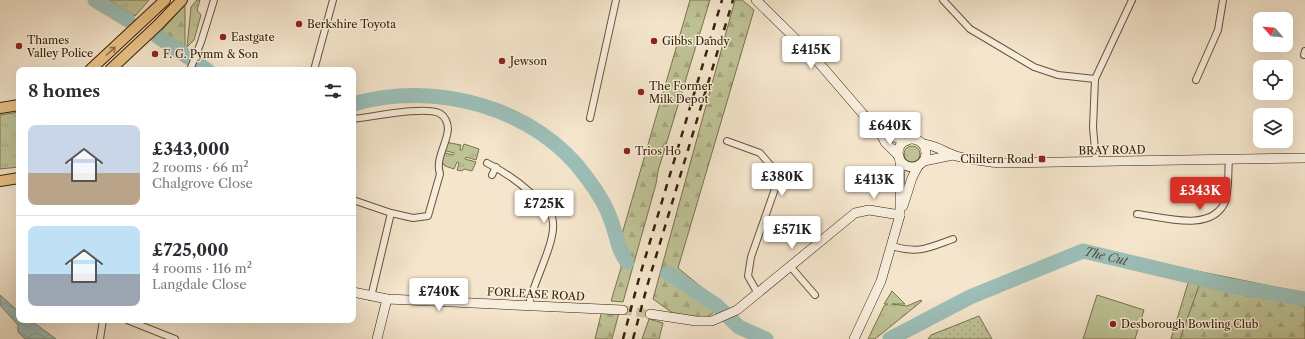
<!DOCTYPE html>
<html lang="en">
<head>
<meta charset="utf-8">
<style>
	body { margin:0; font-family:"Libre Caslon Text",serif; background:#f2f2f3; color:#2b2b33; height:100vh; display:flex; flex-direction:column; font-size:15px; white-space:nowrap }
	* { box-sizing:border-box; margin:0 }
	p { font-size:13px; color:#7c7c81 }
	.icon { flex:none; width:22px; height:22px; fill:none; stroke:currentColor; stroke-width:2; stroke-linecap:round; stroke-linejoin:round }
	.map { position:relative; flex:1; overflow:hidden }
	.side { position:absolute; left:16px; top:67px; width:340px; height:256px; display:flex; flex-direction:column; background:#fff; border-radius:8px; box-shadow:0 4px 16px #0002 }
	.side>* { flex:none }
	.needle { width:26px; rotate:297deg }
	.tools { position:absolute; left:1253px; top:12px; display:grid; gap:8px }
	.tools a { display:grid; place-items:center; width:40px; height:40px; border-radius:8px; background:#fff; box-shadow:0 4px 16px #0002; font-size:20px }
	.price { position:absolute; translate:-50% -34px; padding:0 9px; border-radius:4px; background:#fff; color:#222; font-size:13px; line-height:26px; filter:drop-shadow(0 1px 2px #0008) }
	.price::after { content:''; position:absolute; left:50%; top:24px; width:12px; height:9px; margin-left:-6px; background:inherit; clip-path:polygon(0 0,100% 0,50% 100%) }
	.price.selected { background:#d93025; color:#fff }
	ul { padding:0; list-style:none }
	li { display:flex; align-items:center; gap:12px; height:100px; padding:0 12px }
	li+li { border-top:1px solid #e1e1e2 }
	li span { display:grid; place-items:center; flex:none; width:112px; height:80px; border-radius:8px; color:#555 }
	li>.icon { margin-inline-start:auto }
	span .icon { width:48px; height:48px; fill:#fffc; stroke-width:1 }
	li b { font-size:17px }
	h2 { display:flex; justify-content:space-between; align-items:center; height:48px; padding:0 12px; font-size:17px }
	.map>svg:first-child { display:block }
</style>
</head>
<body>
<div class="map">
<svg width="1305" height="339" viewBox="0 0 1305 339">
	<defs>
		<pattern id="grass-tufts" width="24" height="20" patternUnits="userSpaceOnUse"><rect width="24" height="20" fill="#bec396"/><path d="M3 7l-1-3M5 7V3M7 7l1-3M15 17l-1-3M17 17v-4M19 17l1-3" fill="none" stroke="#a4a780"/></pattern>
		<pattern id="forest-firs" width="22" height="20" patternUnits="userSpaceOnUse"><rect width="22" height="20" fill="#bec396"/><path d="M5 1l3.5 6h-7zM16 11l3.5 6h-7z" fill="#a4a780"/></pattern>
		<pattern id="garden-dots" width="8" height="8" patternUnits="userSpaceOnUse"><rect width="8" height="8" fill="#bec396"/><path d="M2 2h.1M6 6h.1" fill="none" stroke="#a4a780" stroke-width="1.8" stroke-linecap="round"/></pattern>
		<pattern id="water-waves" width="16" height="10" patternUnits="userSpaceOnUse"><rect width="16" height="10" fill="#9cbfb8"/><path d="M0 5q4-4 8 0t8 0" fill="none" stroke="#87a49c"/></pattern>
	</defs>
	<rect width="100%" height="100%" fill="#f4e5cc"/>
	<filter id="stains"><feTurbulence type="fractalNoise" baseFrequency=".005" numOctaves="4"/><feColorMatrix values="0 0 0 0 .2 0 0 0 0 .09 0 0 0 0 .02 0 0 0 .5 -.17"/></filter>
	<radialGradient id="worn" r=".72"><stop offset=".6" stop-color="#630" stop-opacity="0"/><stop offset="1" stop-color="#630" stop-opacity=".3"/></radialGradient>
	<g fill="url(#grass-tufts)" stroke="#7a724c">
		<polygon points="109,0 149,0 135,16"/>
		<polygon points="197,0 200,0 197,10 201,15 194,40 187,47 191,7"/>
		<polygon points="19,112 19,167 0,169 0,115"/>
		<polygon points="445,142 461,145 460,150 462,150 464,144 479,149 476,160 466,157 465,159 476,162 472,171 464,169 462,171 457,170 459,163 457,162 454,169 445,166 442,162 442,152 453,155 454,153 443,150"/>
		<circle cx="912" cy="154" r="8"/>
		<polygon points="1192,270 1305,293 1305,339 1171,339"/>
		<polygon points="892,291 905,304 892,304 907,306 921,300 922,301 875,339 868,339 884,306 888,304 884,304"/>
	</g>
	<g fill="url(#forest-firs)" stroke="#7a724c">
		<polygon points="690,0 710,0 658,171 656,184 623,302 611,301 621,268 622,234"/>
		<polygon points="735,0 742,0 754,10 678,268 716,299 715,310 712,314 706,317 677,316 653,299"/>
		<polygon points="184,5 185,6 185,49 183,53 157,36"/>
		<polygon points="1200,283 1305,304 1305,339 1180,339"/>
		<polygon points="620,309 612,339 595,339 602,310"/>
		<polygon points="649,319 663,323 659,339 642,339"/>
	</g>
	<polygon fill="url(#garden-dots)" stroke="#7a724c" points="979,316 992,339 928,339 931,335"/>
	<polygon fill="#bec396" stroke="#7a724c" points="1097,295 1144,310 1135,339 1083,339"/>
	<polygon fill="url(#water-waves)" stroke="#74806f" points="0,295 19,312 19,320 30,320 56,339 25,339 18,332 18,325 0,305"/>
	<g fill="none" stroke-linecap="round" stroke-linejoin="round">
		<polyline stroke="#74806f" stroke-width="2.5" points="896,339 897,337"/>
		<g stroke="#9cbfb8" stroke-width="15">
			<polyline points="95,0 128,20"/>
			<polyline points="157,36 207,70"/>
			<path d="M353 104C434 80 537 107 587 178 597 191 607 207 612 223 617 237 618 250 627 262"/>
			<polyline points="668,273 716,305 739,327 766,339"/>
			<path id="s1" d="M890 339 970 297 1083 251 1231 286 1305 299"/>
		</g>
		<polyline stroke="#cebea3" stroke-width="9" stroke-dasharray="9 4.5" stroke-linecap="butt" points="623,310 650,314"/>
		<defs>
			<g id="street">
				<polyline points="943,0 970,29 1034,67 1058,75 1095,79"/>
				<polyline points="1304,55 1305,51"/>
				<polyline points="190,70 201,42 214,0"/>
				<polyline points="314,70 333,0"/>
				<polyline points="1196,80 1218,30 1223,0"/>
				<polyline points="590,118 616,0"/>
				<path d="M353 119C372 117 424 106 439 113 445 116 448 123 448 129 447 144 435 159 440 174L428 216 413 218 391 213"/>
				<polyline points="727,141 760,153 772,167 776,186 751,257 748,276 757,292"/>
				<polyline points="1096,162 1093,127 1095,79 1132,0"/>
				<path d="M487 163C503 171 519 182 532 194 539 200 550 207 552 217 559 238 533 281 529 305"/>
				<polyline points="492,175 496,167"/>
				<polyline points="353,200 391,213 371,297"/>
				<path d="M1137 214C1163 217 1211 233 1225 202 1229 192 1228 170 1229 159"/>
				<path d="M892 246C919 254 928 248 953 239"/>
				<polyline points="790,266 815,295"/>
				<polyline points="127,320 175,339"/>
				<polyline points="100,339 103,320"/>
			</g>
			<g id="secondary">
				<polyline points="756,0 813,56 863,114 880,132 885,142 899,156"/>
				<polyline points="880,132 906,141"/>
				<circle cx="912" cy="153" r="14"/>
				<path d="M923 144C936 145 944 152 956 156 970 160 985 161 1000 163L1305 158"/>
				<polyline points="924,161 953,155"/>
				<polyline points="903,206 912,178 918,166"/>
				<polyline points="353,292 387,299 623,310"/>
				<polyline points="650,314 696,321 712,321 737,310 855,213 869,210 900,215"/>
				<polyline points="377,339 387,299"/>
				<polyline points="854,339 881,281 900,215 900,160"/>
			</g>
			<g id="primary">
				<polyline points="90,70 165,0"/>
				<polyline points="110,70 158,25 182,0"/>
				<polyline points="0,108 19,105"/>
				<polyline points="0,181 19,178"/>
			</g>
		</defs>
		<use href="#street" stroke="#665334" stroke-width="8"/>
		<use href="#secondary" stroke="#372201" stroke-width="10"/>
		<use href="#primary" stroke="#372201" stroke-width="12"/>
		<use href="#street" stroke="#f8eede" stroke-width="6"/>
		<use href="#secondary" stroke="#f8eede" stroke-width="9"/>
		<use href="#primary" stroke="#eac286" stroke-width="10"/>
		<g stroke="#372201" stroke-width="2.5" stroke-dasharray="7 7" stroke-linecap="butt">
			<polyline points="623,339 638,282 722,0"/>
			<polyline points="633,339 648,283 733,0"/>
		</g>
	</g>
	<defs><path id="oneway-shaft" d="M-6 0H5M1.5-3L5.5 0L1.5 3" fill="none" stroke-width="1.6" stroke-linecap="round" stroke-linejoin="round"/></defs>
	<use stroke="#907244" href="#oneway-shaft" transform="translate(111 51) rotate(-42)"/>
	<g fill="#8f2418" stroke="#f8eede" stroke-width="1.5">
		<circle cx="299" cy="24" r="4"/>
		<circle cx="223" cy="37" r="4"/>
		<circle cx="654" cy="41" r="4"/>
		<circle cx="19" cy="46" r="4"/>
		<circle cx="155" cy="54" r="4"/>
		<circle cx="502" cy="61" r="4"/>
		<circle cx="641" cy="92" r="4"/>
		<circle cx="627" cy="151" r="4"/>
		<rect x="1038" y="155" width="8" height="8" rx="2"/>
		<circle cx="1113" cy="324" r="4"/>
	</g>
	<g text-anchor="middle" stroke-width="3" stroke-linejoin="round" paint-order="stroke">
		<g font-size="11" fill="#372201" stroke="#f8eede" text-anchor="start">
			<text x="307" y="28">Berkshire Toyota</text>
			<text x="231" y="41">Eastgate</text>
			<text x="27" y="44">Thames<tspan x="27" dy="13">Valley Police</tspan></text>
			<text x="662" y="45">Gibbs Dandy</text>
			<text x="163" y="58">F. G. Pymm &amp; Son</text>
			<text x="510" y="65">Jewson</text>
			<text x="649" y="90">The Former<tspan x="649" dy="13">Milk Depot</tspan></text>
			<text x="635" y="155">Trios Ho</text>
			<text x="1034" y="163" text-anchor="end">Chiltern Road</text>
			<text x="1121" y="328">Desborough Bowling Club</text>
		</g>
		<g font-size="11" fill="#372201" stroke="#f8eede">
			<text transform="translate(1112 150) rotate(-1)" y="4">BRAY ROAD</text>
			<text transform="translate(536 294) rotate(3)" y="4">FORLEASE ROAD</text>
		</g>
		<g font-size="12" font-style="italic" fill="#555138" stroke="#f8eede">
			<text dy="4" stroke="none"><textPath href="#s1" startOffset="236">The Cut</textPath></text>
		</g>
	</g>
	<rect width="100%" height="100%" filter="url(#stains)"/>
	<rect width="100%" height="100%" fill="url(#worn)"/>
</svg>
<div class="tools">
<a><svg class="needle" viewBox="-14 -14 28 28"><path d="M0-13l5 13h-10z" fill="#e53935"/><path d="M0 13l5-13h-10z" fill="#7c7c81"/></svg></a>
<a><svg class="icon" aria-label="locate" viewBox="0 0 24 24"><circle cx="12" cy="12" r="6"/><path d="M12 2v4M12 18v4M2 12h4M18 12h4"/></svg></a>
<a><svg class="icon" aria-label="layers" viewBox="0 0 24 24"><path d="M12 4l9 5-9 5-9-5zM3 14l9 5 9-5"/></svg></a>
</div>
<b class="price" style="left:811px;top:70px">£415K</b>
<b class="price" style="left:890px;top:146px">£640K</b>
<b class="price" style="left:782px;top:197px">£380K</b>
<b class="price" style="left:874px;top:200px">£413K</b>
<b class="price selected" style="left:1200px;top:211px">£343K</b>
<b class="price" style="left:544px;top:224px">£725K</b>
<b class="price" style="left:792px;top:250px">£571K</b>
<b class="price" style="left:439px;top:312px">£740K</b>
<section class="side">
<h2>8 homes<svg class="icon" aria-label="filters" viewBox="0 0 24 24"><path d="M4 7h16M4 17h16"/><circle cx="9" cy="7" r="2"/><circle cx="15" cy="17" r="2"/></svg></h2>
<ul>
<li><span style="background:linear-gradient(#c9d6e8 60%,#b9a48a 0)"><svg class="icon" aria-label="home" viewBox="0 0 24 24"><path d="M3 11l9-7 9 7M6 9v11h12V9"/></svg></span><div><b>£343,000</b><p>2 rooms · 66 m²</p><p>Chalgrove Close</p></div></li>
<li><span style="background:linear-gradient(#bfe0f5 60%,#9aa5b1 0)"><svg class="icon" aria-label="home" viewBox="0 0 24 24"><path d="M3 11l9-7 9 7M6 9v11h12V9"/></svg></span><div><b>£725,000</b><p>4 rooms · 116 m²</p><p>Langdale Close</p></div></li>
</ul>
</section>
</div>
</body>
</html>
